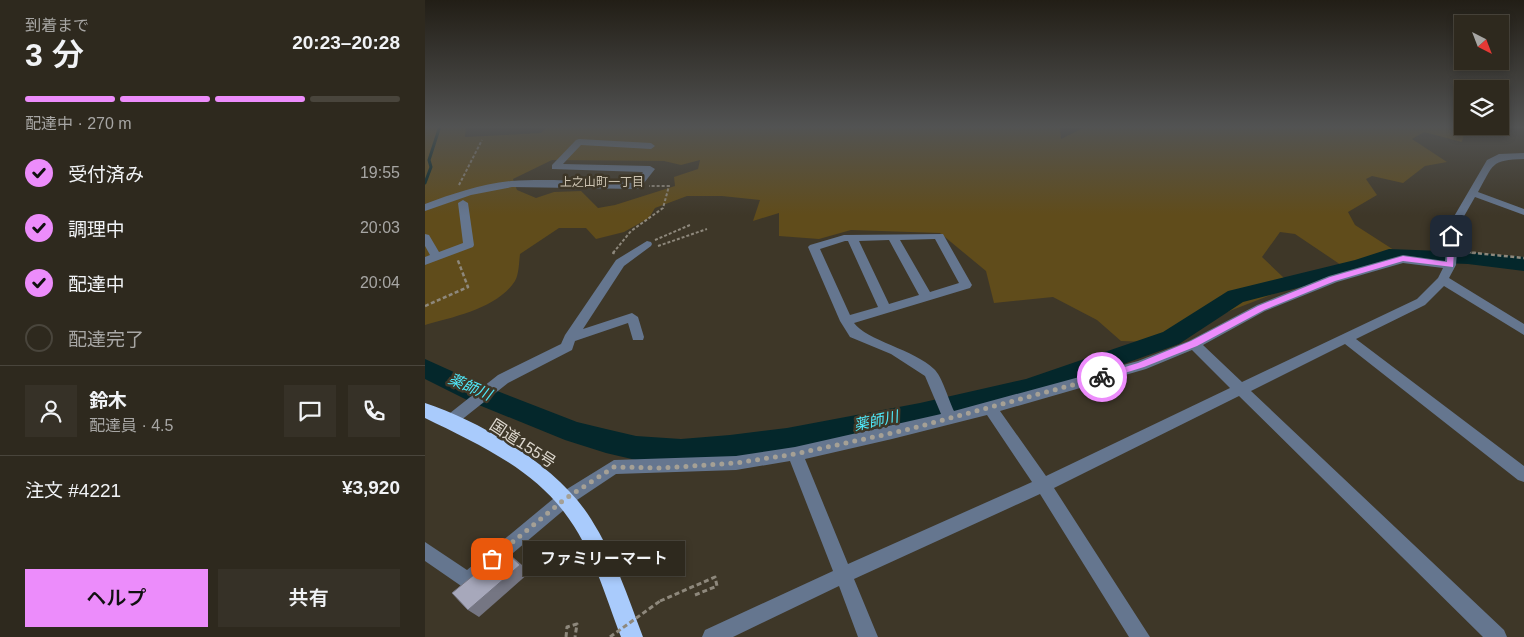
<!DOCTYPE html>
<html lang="ja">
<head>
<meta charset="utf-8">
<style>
	body { margin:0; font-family:Arial,"Noto Sans JP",sans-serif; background:#363127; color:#f1f3f6; height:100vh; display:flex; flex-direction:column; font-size:19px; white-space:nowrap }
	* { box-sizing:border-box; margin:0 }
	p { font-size:16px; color:#a7a6a4 }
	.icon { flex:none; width:28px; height:28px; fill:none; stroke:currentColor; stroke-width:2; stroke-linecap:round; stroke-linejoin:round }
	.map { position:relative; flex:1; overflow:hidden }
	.details { display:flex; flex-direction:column; background:#2e291e; width:425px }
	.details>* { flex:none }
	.needle { width:32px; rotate:138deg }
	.buttons { position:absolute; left:1029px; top:15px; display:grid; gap:10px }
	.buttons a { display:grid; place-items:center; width:55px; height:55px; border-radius:0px; background:#2e291e; box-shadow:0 2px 8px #0003,0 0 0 1px #49453c; font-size:25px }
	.pin { position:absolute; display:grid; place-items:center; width:42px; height:42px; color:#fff; margin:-21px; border-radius:10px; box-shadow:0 2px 8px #0006 }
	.courier { position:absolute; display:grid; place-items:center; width:50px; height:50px; margin:-25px; border:4px solid #ec8cfb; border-radius:50%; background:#fff; color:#222; box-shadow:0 1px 6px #0007 }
	.bubble { position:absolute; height:35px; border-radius:0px; background:#2e291e; box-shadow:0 2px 8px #0003,0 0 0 1px #49453c; font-size:16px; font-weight:600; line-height:35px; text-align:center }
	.summary em { font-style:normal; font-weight:600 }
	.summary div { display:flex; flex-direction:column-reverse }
	.summary { display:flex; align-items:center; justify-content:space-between; height:85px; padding:0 25px }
	h1 { font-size:32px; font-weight:600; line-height:38px }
	.bar { display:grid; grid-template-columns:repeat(4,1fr); gap:8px 5px; align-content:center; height:60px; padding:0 25px }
	.bar i { height:6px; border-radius:4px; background:#49453c }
	.bar .selected { background:#ec8cfb }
	.bar p { grid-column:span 4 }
	.line { display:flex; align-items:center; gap:12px; padding:0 25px; border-top:1px solid #49453c }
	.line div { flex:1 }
	.round { display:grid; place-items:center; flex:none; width:52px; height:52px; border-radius:0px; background:#363127 }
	ol { padding:0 25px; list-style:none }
	li { display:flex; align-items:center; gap:15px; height:55px }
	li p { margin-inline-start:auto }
	li .icon { padding:5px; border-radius:50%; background:#ec8cfb; color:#111; stroke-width:4 }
	li:last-child { color:#a7a6a4 }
	li i { width:28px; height:28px; border:2px solid #49453c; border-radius:50% }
	.cta { display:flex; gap:10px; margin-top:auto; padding:10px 25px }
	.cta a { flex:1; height:58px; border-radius:0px; background:#ec8cfb; color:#111; font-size:20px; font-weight:600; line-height:58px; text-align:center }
	.cta a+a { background:#363127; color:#f1f3f6 }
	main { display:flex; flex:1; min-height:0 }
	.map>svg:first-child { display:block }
	.green { fill:#604c1b; fill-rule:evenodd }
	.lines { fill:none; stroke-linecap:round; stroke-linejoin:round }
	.stream { stroke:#04272b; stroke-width:3 }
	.river { fill:#04272b; fill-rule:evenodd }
	.path-far2 { stroke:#8e887c; stroke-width:2; stroke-dasharray:3 2; stroke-linecap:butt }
	.path-far1 { stroke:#8e887c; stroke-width:2.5; stroke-dasharray:4 2.5; stroke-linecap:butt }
	.path { stroke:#8e887c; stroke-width:3; stroke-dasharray:5 3; stroke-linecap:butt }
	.minor { fill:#65768f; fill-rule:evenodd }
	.highway { fill:#a9cbfc; fill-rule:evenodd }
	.path-bridge { stroke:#8e887c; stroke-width:3; stroke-dasharray:5 3; stroke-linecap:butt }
	.shaded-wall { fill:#757683 }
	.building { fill:#a7a8bb; stroke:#757683 }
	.route { fill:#ec8cfb }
	.done { stroke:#a5a095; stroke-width:5; stroke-dasharray:0 9 }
	.labels { text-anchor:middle; stroke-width:5; stroke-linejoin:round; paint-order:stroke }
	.far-neighbourhood-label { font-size:12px; fill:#ccc3b1; stroke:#3e3728 }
	.water-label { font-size:15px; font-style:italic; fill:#4fe9fa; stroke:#3e3728 }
	.near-street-label { font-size:16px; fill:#ddd8cf; stroke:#3e3728 }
</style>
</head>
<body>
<main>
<section class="details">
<div class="summary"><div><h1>3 分</h1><p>到着まで</p></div><em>20:23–20:28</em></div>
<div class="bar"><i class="selected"></i><i class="selected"></i><i class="selected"></i><i></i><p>配達中 · 270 m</p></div>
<ol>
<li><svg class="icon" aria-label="check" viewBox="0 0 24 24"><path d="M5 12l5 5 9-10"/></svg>受付済み<p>19:55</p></li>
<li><svg class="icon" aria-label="check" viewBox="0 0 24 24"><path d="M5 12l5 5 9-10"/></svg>調理中<p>20:03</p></li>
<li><svg class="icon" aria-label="check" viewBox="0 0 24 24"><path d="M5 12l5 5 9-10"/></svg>配達中<p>20:04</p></li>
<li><i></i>配達完了</li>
</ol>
<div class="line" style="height:90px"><a class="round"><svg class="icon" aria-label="person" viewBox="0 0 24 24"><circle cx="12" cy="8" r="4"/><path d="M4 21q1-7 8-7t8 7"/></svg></a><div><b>鈴木</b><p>配達員 · 4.5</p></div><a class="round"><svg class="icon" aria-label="chat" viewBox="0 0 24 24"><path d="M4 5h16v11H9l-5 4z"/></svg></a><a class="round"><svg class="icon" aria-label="phone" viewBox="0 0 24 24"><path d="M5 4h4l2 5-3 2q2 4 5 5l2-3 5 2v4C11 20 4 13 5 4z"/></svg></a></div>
<div class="line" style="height:65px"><div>注文 #4221</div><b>¥3,920</b></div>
<div class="cta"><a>ヘルプ</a><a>共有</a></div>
</section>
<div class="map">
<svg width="1099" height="637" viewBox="0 0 1099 637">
	<rect width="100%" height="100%" fill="#3e3728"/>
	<path class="green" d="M0,126H41L40,137L116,133L123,126H635L636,139L662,126H1041L1037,142L999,132L987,139L1022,162L1000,166L978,183L947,176L941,179L952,195L923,212L930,225L972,252L925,271L870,234L855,232L837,257L859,278L851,293L725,342L696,341L672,320L628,297L569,303L561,271L515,233L426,230L394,239L354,236V213L328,221L335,200L297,196H262L230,208L224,218L199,232L171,239L161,228H134L95,254C94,262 94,274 90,281C73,308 29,317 0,325ZM127,160L239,161L256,165L275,160L273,169L249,177L250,186L190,205L173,208L156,191L129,192L111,198L92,190L88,179Z"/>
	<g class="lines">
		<path class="stream" d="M0,183L6,167L4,160L15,126"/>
		<path class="river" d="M964,249L1043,252L1099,257V271L1043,264L966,261L943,270L818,302L754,344L602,399L495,425L362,452L305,459L256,463L211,460L181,453L140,440L44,401L0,379V359L62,387L152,422L181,429L211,436L256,439L305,435L362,428L495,403L601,379L738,332L803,291L930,260Z"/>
		<path class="path-far2" d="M34,185L57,140
			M230,240L265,225
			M233,246L282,229
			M1038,252L1053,253
			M188,253L206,231L238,208L244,186H224"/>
		<path class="path-far1" d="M1040,252L1099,258
			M188,254L189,252
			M0,306L43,287L32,258"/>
		<path class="path" d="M235,601L290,577L292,586L270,595
			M141,637L142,627L152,624L150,637"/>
		<path class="minor" d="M154,139L226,143L230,146L226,149L156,145L138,164L225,166L230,169L215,188L212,189L87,187L46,195L0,211V204C27,194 56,184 86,181C124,178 170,182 209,183L218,172L127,169V165L151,140Z
			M1099,153V159C1065,160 1069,164 1053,192L1099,209V215L1050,197L1034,225L1031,265L1024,278L1099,324V335L1019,286L1000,305L931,339L1099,466V482L1093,480L920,344L826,391L1079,630L1082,637H1058L814,396L629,488L725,637H704L615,494L429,579L453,637H433L414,586L308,637H277L280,630L408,571L365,461L311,470L191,474L146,504L48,587L42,590L0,561V542L42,570L134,494L189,460L311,456L370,447L516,414L500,376L466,354L425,337L415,321L383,247L385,245L419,235L518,234L547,285L545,288L429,323C441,340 490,350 509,369C517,376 524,401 529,411L713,361L764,341L832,305L904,276L978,255L1020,261L1024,225L1062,160L1074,154ZM510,239L534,283L505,292L475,240ZM464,240L494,295L464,304L434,241ZM420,241H423L453,307L425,315L395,249ZM978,263L1018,268L1013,278L992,299L817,382L778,345L840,311L912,282ZM767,350L805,388L621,476L575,411L721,369ZM562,415L607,482L423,564L380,459L467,439Z
			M38,200L43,203L49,245L48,247L0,265V257L5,255L0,246V234L4,235L14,252L38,243L33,203Z
			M222,241L226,242L227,244L226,246L199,266L158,329L207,313L213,317L219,337L218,340H208L203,323L150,341L147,350L83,383L30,425L25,427L20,425L18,421L20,417L73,375L136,344L140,335L191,260Z"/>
		<path class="highway" d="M0,403C57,422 134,467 166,519C189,555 203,597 218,637H196C180,595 167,548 139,512C105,467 49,442 0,418Z"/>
		<path class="path-bridge" d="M185,637L235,601"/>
	</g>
	<path class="shaded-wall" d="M79,550L89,558L105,572L54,617L43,610Z"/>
	<path class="building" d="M79,550L95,565L43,610L27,593Z"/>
	<linearGradient id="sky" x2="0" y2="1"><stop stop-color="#221e16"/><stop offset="0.59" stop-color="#525353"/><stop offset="1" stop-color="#525353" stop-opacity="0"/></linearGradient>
	<rect width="1099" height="215" fill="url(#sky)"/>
	<path class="route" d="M1026,234L1030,236L1028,267L978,261L910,281L839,310L772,346L719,367L677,380L672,377L674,375L713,363L766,341L833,306L905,277L978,256L1022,262L1023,236Z"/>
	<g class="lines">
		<path class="done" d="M67,559L140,499L189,467L237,468L311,463L370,454L481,430L677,377"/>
	</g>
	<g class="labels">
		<g class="far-neighbourhood-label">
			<text x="177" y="186">上之山町一丁目</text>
		</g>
		<g class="water-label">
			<text transform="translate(45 387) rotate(23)" y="5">薬師川</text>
			<text transform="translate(451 421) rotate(-12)" y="5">薬師川</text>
		</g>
		<g class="near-street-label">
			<text transform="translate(98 443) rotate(33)" y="6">国道155号</text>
		</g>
	</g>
</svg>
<div class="buttons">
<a><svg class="needle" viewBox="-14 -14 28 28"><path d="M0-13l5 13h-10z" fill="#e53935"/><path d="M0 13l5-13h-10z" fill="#a7a6a4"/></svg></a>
<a><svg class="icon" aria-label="layers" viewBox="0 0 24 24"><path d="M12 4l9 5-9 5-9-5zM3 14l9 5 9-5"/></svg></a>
</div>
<div class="pin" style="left:67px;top:559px;background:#ea580c"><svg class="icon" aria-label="bag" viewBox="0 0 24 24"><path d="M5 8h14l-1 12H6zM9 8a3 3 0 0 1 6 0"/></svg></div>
<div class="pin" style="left:1026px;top:236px;background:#1f2937"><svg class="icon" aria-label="home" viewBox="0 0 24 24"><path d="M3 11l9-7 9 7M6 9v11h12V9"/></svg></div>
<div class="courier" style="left:677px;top:377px"><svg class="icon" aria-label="bike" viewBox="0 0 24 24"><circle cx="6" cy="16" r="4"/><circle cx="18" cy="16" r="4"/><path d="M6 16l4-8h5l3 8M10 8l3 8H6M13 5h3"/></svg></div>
<div class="bubble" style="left:98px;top:541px;width:162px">ファミリーマート</div>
</div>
</main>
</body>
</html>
